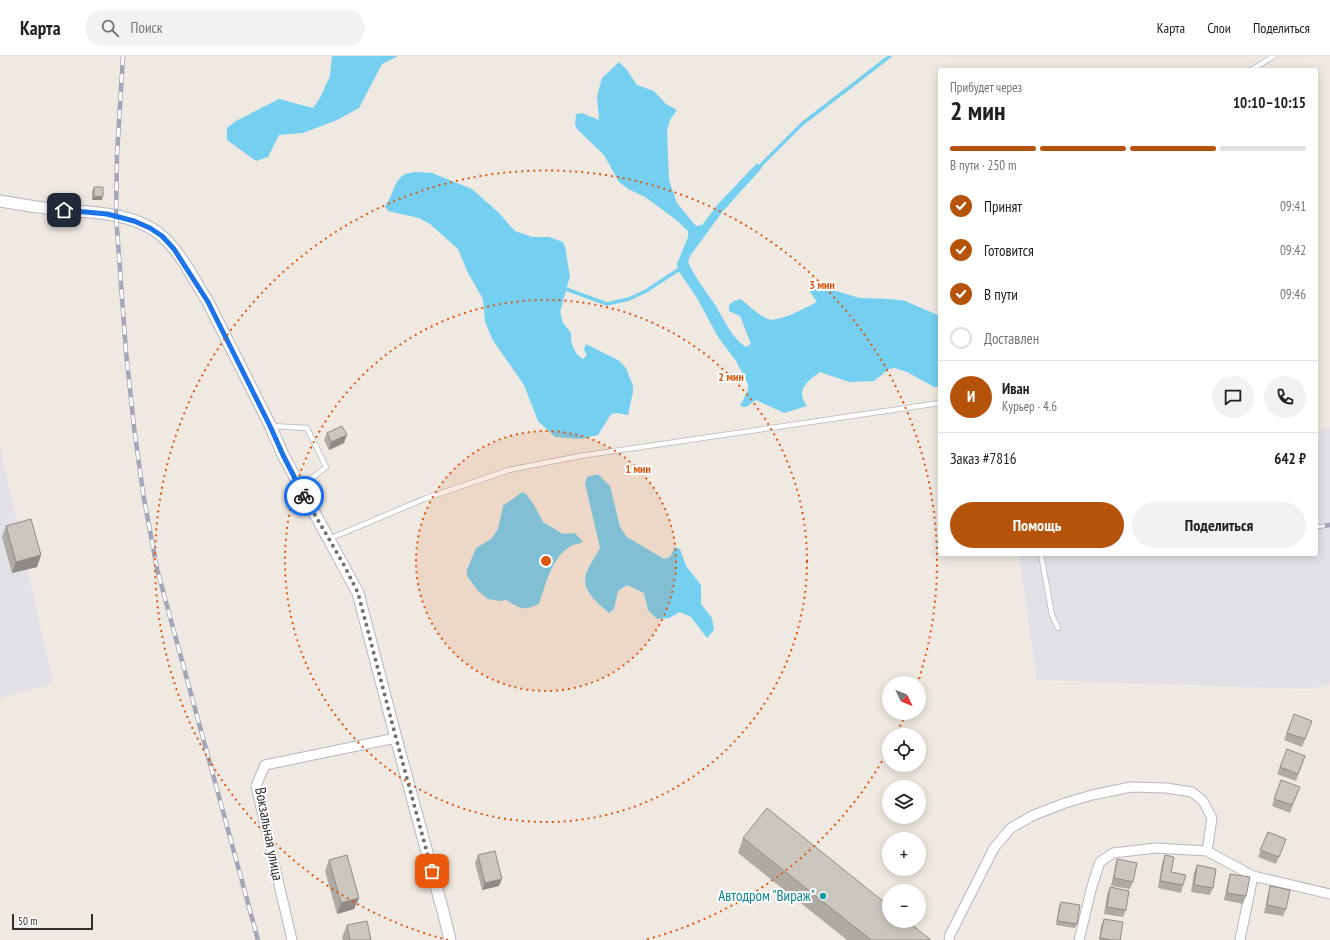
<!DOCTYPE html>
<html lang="ru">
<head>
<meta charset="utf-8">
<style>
	body { margin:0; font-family:"PT Sans Narrow",sans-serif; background:#f2f2f2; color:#202124; height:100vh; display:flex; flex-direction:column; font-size:15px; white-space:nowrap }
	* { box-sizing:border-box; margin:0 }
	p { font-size:13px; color:#757577 }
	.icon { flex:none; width:22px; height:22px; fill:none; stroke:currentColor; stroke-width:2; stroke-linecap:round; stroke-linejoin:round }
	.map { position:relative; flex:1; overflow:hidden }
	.drawer { position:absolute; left:938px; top:12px; width:380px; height:488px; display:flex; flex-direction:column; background:#fff; border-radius:4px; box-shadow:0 2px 10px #0003 }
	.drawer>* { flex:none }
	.needle { width:26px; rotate:133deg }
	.fabs { position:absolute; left:882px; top:620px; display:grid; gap:8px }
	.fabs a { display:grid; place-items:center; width:44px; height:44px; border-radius:50%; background:#fff; box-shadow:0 2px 10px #0003; font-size:20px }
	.scale { position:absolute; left:12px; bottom:10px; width:81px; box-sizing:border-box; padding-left:4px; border:2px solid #2e2e2e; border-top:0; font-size:11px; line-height:14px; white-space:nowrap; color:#2e2e2e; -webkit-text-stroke:3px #fff; paint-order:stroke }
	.pin { position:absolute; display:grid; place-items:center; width:34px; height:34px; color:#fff; margin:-17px; border-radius:8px; box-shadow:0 2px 6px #0006 }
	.courier { position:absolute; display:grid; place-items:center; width:40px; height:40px; margin:-20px; border:3px solid #1a73e8; border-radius:50%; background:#fff; color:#222; box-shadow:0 1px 5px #0007 }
	.head em { font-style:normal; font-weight:700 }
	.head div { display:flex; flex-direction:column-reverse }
	.head { display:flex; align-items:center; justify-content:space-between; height:68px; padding:0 12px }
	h1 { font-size:26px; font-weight:700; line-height:30px }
	.bar { display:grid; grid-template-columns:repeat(4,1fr); gap:6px 4px; align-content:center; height:48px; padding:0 12px }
	.bar i { height:5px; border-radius:3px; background:#e0e0e0 }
	.bar .selected { background:#b45309 }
	.bar p { grid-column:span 4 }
	.line { display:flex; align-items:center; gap:10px; padding:0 12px; border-top:1px solid #e0e0e0 }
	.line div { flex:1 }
	.round { display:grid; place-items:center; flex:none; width:42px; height:42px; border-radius:21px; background:#f2f2f2 }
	ol { padding:0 12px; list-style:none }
	li { display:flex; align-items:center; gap:12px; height:44px }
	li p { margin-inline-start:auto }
	li .icon { padding:4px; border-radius:50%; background:#b45309; color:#fff; stroke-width:4 }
	li:last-child { color:#757577 }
	li i { width:22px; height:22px; border:2px solid #e0e0e0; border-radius:50% }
	.button { display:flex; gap:8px; margin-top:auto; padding:8px 12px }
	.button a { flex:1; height:46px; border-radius:24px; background:#b45309; color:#fff; font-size:16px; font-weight:700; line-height:46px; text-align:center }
	.button a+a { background:#f2f2f2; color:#202124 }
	header { display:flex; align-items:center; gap:24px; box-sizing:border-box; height:56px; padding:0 20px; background:#fff; border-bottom:1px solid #e0e0e0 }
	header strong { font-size:19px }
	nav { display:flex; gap:22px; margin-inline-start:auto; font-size:14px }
	.search { width:280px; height:36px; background:#f2f2f2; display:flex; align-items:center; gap:10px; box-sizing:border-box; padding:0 14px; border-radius:22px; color:#757577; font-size:15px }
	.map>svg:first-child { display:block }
	.industrial { fill:#e3e1e8 }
	.water { fill:#75cff0 }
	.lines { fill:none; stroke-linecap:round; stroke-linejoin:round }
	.stream { stroke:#75cff0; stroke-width:3.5 }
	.service-casing { stroke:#b4b7c1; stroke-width:6 }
	.minor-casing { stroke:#b4b7c1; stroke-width:11 }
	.tertiary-casing { stroke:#b4b7c1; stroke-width:13 }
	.service { stroke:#fff; stroke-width:4.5 }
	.minor { stroke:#fff; stroke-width:9 }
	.tertiary { stroke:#fff; stroke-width:11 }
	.rail-casing { stroke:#a3a6b8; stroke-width:4.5 }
	.rail { stroke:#fff; stroke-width:3; stroke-dasharray:9; stroke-linecap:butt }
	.wall { fill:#afaba4 }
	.shaded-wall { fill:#8e8b86 }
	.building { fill:#cbc7bf; stroke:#8e8b86 }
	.done { stroke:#726f6d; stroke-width:4; stroke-dasharray:0 7.2 }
	.route { stroke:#1a73e8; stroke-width:5 }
	.ring { fill:none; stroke:#df570e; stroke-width:2; stroke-dasharray:2 4 }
	.culture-dot { fill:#0f9aa8; stroke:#fff; stroke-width:1.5 }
	.labels { text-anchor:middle; stroke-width:4; stroke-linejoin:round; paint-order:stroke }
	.street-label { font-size:15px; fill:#2e2e2e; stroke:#fff }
	.culture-label { font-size:15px; fill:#0d838f; stroke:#fff; text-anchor:end }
	.centre { fill:#df570e; stroke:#fff; stroke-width:2 }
	.ring-label { font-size:12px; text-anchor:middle; font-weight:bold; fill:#df570e; stroke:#fff; stroke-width:4; stroke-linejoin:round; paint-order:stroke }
</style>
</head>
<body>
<header>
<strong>Карта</strong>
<div class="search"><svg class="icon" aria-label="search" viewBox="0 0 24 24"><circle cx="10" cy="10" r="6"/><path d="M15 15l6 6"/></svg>Поиск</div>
<nav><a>Карта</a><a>Слои</a><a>Поделиться</a></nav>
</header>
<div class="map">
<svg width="1330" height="884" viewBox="0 0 1330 884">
	<rect width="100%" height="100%" fill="#efe9e1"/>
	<path class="industrial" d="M1330,372V628L1308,633L1037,624L1019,498H1316V376Z
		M0,391L53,628L0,642Z"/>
	<path class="water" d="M332,0H398L382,8L359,52L337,64L303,77L279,79L268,101L256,105L227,84V72L236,65L279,43L313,52L320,42L330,20Z
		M619,6L627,14L637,29L654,35L666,48L677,54L670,64L667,75L669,124L677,147L696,170L702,169L719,147L757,107L762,112L723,155L690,200L688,206C695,221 702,230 711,243C723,259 729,280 746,291L751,288L740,260L729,255V249L734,245L740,243C749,249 758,259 768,263C778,267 807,251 817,246L810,236L813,231L819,230L860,242L890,243L905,245L940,260V331H934L907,316L895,312L889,313L874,325L849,326L820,316C813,321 802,328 802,338C802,342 805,347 807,350L784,357L756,344L746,351L740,350L748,334V328L736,305L718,281L697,242L678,214L677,208L688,181V175L675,163L645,141L628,133L619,126L604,99L578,74L575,69L576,58L582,57L599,64L597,40L602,22Z
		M415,116L432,117L472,133L499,157L515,175L532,181H549L563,186L565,191L570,220L560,256L563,267L571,277C570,286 574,298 583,303L587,299L584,294L586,288L618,304L626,312L633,330V336L628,359L617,357L611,358L598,379L580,383L555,381L538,365L524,329L492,283L485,265L483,243L468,217L458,193L430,168L419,162L388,155L385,150C392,142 394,126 402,120C406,117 411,117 415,116Z
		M598,418L610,430L620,471L627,481L664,503L670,501L675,491L680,493L686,510L701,529V548L712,562L714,574L707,582L691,561L680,556L669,562L657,563L648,554L644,537L627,529L618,535L614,553L609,557C598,547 581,535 586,518C589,509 596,500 600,492L585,427L587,421Z
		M522,436L527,439L534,449L543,466L563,478L575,477L583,486C579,488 574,488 571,490C551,502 546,528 539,548C522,555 522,553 506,544L500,545L488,543L478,535L467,520V514L476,492L491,483L498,473L503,450Z"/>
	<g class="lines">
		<path class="stream" d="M760,110L802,68L890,0
			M566,233L607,248L629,243L646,235L678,214"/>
		<g class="service-casing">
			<path id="service" d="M1251,14L1274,0
				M272,370L307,372L326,411L301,431
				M329,483L424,443L509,414L580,400L940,347
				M1041,498L1052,559L1058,572"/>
		</g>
		<g class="minor-casing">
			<path id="minor" d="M292,884L256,730L265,709L396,682
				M949,884L950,879L994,792L1011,772L1034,759L1065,747L1092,739L1131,731L1166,732L1192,736L1203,745L1212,762L1207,795
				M1079,884L1092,830L1100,806L1113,797L1156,792L1207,795L1253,820
				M1240,884L1253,820L1330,838"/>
		</g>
		<g class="tertiary-casing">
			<path id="tertiary" d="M0,145C17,148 34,151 52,153C86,156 135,155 163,181C182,198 194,224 208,246L270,369L283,399L358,537L396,682L444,859L450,884"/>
		</g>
		<use href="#service" class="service"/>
		<use href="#minor" class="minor"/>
		<use href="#tertiary" class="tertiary"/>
		<g class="rail-casing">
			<path id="rail" d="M123,0L117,99L116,159L126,296L134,371L143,437L157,513L258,884
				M1316,471L1330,469"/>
		</g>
		<use href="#rail" class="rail"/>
	</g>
	<path class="wall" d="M94,131L102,144H92V135Z
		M327,377L344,387L329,394L324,384Z
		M6,470L41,499L37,511L12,517L2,481Z
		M1294,658L1312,665L1302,691L1284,684Z
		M1287,693L1305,700L1296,725L1277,718Z
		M1281,724L1300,731L1290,757L1272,750Z
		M1268,776L1286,783L1276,808L1258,801Z
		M743,782L931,884H847L738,797Z
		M478,799L499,830L482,834L475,807Z
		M1165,799L1171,816L1183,829L1181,837L1158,832L1162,807Z
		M1117,803L1133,826L1130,833L1111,830L1115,811Z
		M329,804L359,842L354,853L337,858L325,815Z
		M1197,809L1213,832L1210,839L1191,836L1194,817Z
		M1230,818L1246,840L1243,848L1224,844L1228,825Z
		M1270,830L1286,853L1283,860L1264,857L1268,838Z
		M1110,831L1126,854L1123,861L1104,858L1107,839Z
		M1061,846L1077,868L1075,872L1056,869L1059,850Z
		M1104,863L1120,884H1099L1101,870Z
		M347,869L371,884H343L342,881Z"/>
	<path class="shaded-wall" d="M103,140L102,144H92L94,141Z
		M347,379L344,387L329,394L331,386Z
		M41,499L37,511L12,517L16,506Z
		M502,823L499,830L482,834L485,827Z
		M359,842L354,853L337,858L341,847Z"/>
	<path class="building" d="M94,131H103V140L94,141Z
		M342,370L347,379L331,386L327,377Z
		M31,463L41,499L16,506L6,470Z
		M1294,658L1312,665L1305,683L1287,677Z
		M1287,693L1305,700L1298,718L1280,711Z
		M1281,724L1300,731L1292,749L1274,743Z
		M767,752L889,850V865H907L931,884H871L743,782Z
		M1268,776L1286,783L1279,801L1260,794Z
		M495,795L502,823L485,827L478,799Z
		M347,799L359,842L341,847L329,804Z
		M1165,799L1174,801L1171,816L1186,819L1183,829L1160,825Z
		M1117,803L1137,807L1133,826L1114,822Z
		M1197,809L1216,813L1213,832L1194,829Z
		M1230,818L1250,821L1246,840L1227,837Z
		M1270,830L1290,834L1286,853L1267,849Z
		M1110,831L1129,835L1126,854L1107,851Z
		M1061,846L1080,849L1077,868L1057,865Z
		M1104,863L1123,866L1120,884H1112L1100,882Z
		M367,865L371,884H350L347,869Z"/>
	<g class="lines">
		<path class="done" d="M304,440L344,509L358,537L396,682L432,815"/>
		<path class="route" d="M64,154L107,158L134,165L150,172L162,180L174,193L208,246L270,370L283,399L304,440"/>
	</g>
	<circle cx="546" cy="505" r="130" fill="#df570e" fill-opacity=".12"/>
	<g class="ring">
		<circle cx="546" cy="505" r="130"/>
		<circle cx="546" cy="505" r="261"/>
		<path d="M906 658A391 391 0 0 1 897 676M888 695A391 391 0 0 1 644 884M448 884A391 391 0 1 1 918 626"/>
	</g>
	<circle class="culture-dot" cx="823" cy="840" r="4"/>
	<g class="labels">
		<g class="street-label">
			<text transform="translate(269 778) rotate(79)" y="5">Вокзальная улица</text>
		</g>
		<g class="culture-label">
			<text x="815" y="845">Автодром "Вираж"</text>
		</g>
	</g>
	<circle cx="546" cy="505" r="6" class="centre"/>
	<g class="ring-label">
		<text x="822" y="233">3 мин</text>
		<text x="731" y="325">2 мин</text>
		<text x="638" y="417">1 мин</text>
	</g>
</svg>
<div class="fabs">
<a><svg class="needle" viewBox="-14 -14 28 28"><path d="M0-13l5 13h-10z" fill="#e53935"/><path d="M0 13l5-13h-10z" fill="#757577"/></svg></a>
<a><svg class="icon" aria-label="locate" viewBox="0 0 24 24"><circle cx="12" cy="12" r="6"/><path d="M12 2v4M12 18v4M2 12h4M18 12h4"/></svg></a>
<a><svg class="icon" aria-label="layers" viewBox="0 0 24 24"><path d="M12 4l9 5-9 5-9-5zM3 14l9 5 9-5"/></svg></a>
<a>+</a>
<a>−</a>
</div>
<div class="scale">50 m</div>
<div class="pin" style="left:432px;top:815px;background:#ea580c"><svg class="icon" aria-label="bag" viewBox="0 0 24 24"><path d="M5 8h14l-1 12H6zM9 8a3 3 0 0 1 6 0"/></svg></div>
<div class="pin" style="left:64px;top:154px;background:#1f2937"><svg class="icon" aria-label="home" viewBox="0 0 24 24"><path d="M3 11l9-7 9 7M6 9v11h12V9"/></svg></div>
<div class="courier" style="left:304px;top:440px"><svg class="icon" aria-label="bike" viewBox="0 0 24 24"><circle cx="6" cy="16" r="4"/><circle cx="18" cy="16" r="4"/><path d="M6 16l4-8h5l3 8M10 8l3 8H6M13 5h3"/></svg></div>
<section class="drawer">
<div class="head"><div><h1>2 мин</h1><p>Прибудет через</p></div><em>10:10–10:15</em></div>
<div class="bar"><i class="selected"></i><i class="selected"></i><i class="selected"></i><i></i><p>В пути · 250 m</p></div>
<ol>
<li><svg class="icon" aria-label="check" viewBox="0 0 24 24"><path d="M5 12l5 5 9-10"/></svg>Принят<p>09:41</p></li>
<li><svg class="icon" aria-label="check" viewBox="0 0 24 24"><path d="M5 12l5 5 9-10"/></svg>Готовится<p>09:42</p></li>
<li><svg class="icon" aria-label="check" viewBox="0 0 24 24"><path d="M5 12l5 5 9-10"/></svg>В пути<p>09:46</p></li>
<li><i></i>Доставлен</li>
</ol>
<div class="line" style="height:72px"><b class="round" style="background:#b45309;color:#fff">И</b><div><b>Иван</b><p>Курьер · 4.6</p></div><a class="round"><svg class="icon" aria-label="chat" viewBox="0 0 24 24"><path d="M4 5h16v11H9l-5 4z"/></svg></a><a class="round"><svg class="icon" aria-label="phone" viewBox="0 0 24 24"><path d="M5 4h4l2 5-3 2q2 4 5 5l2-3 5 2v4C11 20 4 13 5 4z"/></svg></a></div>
<div class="line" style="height:52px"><div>Заказ #7816</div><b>642 ₽</b></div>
<div class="button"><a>Помощь</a><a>Поделиться</a></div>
</section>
</div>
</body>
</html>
